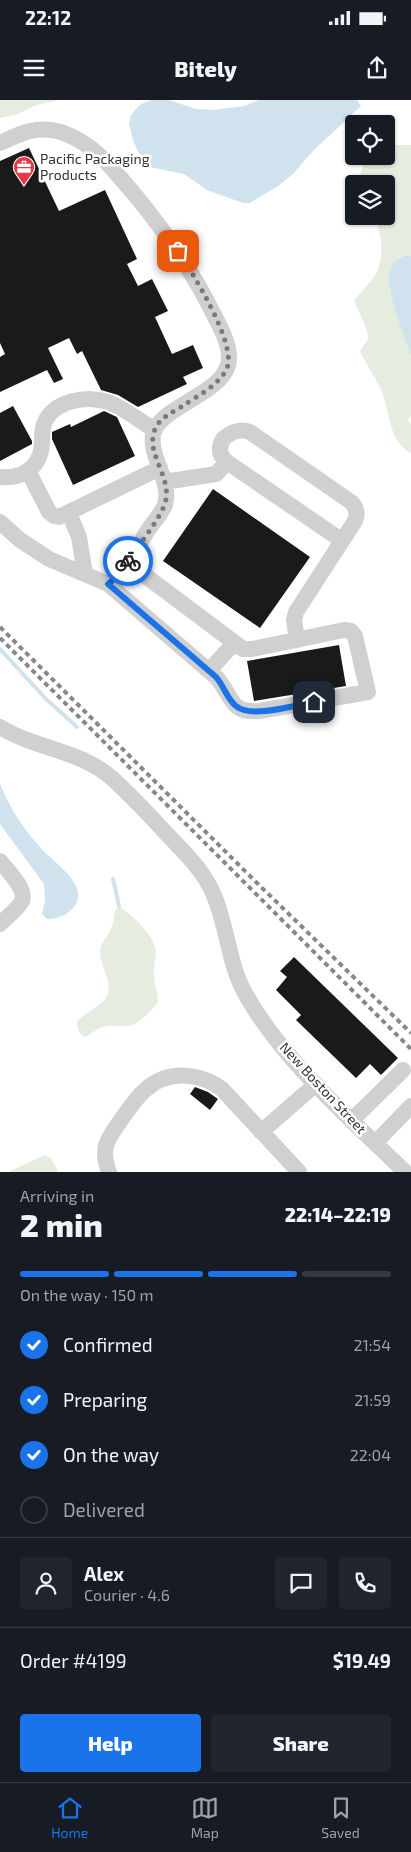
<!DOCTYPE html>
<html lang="en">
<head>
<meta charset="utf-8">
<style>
	body { margin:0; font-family:"Exo 2",sans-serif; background:#20242c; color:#f1f3f6; height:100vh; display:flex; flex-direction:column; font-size:19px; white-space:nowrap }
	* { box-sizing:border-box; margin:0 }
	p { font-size:16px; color:#9ea1a6 }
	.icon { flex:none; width:28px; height:28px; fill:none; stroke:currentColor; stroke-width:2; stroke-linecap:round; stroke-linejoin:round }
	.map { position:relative; height:1072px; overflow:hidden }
	.side { display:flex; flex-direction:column; background:#171b24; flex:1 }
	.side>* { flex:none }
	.tools { position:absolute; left:345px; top:15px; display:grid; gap:10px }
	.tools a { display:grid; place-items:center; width:50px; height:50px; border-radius:5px; background:#171b24; box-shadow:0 1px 4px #0004; font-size:25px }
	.pin { position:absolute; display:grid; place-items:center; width:42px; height:42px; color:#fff; margin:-21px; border-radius:10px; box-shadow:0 2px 8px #0006 }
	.courier { position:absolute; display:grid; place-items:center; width:50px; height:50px; margin:-25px; border:4px solid #1a73e8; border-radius:50%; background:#fff; color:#222; box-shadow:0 1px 6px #0007 }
	.overview em { font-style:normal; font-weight:800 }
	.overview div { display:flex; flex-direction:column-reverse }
	.overview { display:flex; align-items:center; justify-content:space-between; height:85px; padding:0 20px }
	h1 { font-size:32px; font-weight:800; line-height:38px }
	.bar { display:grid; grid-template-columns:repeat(4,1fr); gap:8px 5px; align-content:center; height:60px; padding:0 20px }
	.bar i { height:6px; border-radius:4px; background:#363941 }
	.bar .current { background:#1a73e8 }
	.bar p { grid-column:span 4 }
	.line { display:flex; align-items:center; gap:12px; padding:0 20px; border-top:1px solid #363941 }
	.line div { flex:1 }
	.round { display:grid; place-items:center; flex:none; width:52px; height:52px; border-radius:5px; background:#20242c }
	ol { padding:0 20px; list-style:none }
	li { display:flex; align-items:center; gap:15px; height:55px }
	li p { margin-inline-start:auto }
	li .icon { padding:5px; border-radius:50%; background:#1a73e8; color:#fff; stroke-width:4 }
	li:last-child { color:#9ea1a6 }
	li i { width:28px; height:28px; border:2px solid #363941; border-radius:50% }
	.primary-button { display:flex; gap:10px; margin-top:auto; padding:10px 20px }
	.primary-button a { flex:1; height:58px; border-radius:5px; background:#1a73e8; color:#fff; font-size:20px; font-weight:800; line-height:58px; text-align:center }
	.primary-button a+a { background:#20242c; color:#f1f3f6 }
	.status { display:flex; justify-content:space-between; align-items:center; height:35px; padding:0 25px; background:#171b24; direction:ltr }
	.status svg { height:14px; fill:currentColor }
	header { display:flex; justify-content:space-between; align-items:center; height:65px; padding:0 20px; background:#171b24; font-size:22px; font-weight:800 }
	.menu { display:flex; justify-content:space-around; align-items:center; height:70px; border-top:1px solid #363941; background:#171b24; font-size:14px; color:#9ea1a6 }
	.menu a { display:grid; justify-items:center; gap:2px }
	.menu .current { color:#1a73e8 }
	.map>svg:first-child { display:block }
	.green { fill:#e6ecdf }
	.water { fill:#cfe2ee }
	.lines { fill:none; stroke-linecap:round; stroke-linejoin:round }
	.stream { stroke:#cfe2ee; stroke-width:4 }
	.building { fill:#1a1a1a }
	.minor { stroke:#d0d0d0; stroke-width:16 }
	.rail { stroke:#888; stroke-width:4; stroke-dasharray:5 4; stroke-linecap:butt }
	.done { stroke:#7a7a7a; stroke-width:5; stroke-dasharray:0 9 }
	.route { stroke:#1a73e8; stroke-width:6 }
	.labels { text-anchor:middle; stroke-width:5; stroke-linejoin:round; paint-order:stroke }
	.poi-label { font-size:14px; fill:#333; stroke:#fff; text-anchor:start }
	.street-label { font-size:14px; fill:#333; stroke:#fff }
</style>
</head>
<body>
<div class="status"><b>22:12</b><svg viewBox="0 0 49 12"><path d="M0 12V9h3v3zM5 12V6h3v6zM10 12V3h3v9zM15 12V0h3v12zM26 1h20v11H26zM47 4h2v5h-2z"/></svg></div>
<header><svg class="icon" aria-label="menu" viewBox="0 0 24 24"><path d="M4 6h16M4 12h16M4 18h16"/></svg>Bitely<svg class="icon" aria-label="share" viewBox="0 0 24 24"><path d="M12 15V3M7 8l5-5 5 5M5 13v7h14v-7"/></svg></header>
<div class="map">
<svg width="411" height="1072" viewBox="0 0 411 1072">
	<rect width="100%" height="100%" fill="#fff"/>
	<path class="green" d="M0,0H60L37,5L15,15L0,18Z
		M395,45H411V156L406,155L403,229L411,256V316L408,319L411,325V353C389,342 390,313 382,292C376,278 366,265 360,251L368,239L367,230L354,201C360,193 368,185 374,177C385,160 383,133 373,116H386V84H356L364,64L373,56H386V47Z
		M119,806C132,815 158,838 156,855C155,862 153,867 154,875C154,884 158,892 158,902C151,912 140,924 127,926C120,927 114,925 107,926C98,928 92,933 85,937C78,933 77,928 77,921C83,916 103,903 105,899C117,883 96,864 101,846C102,842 107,837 109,833C113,826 114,819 115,811Z
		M45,1055L52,1059L58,1072H8Z"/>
	<path class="water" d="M152,0H169L196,9L213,10L244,6L259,0H357L361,6L313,51L293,74L278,86L250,103H243L207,90L184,74L150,67L140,55L134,43L129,24L131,15L136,9L141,4Z
		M406,155L411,156V256L395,210L391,192L388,178L393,163Z
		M0,684C10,708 22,727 39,746C49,758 73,774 77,789C83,807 62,820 47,819L42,814L45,801L44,784L0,724Z"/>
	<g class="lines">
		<path class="stream" d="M0,549L46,599L77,627
			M113,779L119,806"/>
	</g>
	<path class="building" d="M29,48L59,111L105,90L137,159L127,164L138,186L152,179L168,211L155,217L172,254L193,245L203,268L183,277L187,284L138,307L118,295L101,290L82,251L77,254L69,238L48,248L63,279L54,283L47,270L0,292V257L5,254L0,243V61Z
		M13,306L32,341V344L0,361V313Z
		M104,311L117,317L135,356L73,385L52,339V332L70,324L71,327Z
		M213,389L310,457L260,528L163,461Z
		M339,545L346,586L254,601L247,561Z
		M294,857L398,958L381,975L370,964L356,978L296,920L301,915L276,890L287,877L280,871Z
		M195,987L208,992L218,999L210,1010L190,994Z"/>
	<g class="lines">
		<path class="minor" d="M0,43C21,33 38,25 61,32C69,35 78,39 85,44C103,56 116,73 130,89C162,127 190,167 212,211C219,225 229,242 229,257C230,294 158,305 153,335C150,353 164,372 166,390C167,394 166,400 165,405C161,414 154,422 148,430C136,449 126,471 108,484
			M28,371L49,412L54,416L59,417L160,368
			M0,377C19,379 37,370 41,351C43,342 41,332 44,324C53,300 87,295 108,302C125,308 139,321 155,330
			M164,382L216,374L227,362
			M69,413L79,437L85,474
			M0,422L20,440L49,459L108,484L216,577C232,594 229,614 259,611L368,592L355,536L351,531L344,530L252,549H243L127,462
			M297,540L294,520L296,512L355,421C358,414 357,408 351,402L250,332C239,328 231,332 223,339C218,348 219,356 227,362L341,440
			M209,571L234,543
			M0,627C35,649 81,650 113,679C130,695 147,712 163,730C183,751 205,771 215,798C228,830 229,866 246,895C284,962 351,1019 405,1072
			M0,761C7,770 27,789 22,801C18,809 7,817 0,824
			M352,1020L403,970
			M261,1032L316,984
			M375,1043L411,1006
			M109,1072C99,1046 109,1038 123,1017C130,1008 136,998 145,990C167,970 199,972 222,989L299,1072"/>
		<path class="rail" d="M0,527L257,783L411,933
			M0,538L411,949"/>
	</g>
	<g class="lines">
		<path class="done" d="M128,461C138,446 164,414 166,399C170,376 147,354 154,332C158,318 172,313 184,305C198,296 220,284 227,268C237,244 192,172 178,151"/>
		<path class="route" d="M128,461L118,476L108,484L216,577C224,586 227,599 236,606C251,619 295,605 314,602"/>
	</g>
	<defs>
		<g id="office-pin" transform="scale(1.125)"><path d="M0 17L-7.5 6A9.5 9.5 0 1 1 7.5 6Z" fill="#e63946" stroke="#fff"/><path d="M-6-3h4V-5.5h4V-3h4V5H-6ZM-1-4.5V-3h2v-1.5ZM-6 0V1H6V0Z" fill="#fff"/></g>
	</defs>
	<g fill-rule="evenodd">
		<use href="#office-pin" x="24" y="67"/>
	</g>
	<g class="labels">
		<g class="poi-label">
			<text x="40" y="64">Pacific Packaging<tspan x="40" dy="16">Products</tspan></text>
		</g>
		<g class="street-label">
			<text transform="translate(323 988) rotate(47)" y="5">New Boston Street</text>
		</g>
	</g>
</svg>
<div class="tools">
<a><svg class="icon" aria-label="locate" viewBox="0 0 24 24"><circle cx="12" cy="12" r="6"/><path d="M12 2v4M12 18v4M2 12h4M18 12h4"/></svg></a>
<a><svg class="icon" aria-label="layers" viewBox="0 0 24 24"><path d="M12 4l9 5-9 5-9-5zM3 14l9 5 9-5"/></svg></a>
</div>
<div class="pin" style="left:178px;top:151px;background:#ea580c"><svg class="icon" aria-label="bag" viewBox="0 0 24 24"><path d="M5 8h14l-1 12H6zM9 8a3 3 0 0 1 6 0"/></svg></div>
<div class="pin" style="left:314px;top:602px;background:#1f2937"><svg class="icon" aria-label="home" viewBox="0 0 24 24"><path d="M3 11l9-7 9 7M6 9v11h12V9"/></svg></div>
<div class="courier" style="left:128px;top:461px"><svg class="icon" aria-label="bike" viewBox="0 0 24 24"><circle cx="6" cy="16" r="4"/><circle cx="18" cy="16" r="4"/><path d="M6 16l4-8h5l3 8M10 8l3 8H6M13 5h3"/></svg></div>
</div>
<section class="side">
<div class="overview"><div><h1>2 min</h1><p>Arriving in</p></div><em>22:14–22:19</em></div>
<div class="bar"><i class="current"></i><i class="current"></i><i class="current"></i><i></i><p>On the way · 150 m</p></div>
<ol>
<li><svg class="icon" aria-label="check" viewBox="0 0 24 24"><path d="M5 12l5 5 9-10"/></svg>Confirmed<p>21:54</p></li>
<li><svg class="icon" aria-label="check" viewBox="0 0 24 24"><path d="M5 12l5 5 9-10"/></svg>Preparing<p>21:59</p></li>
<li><svg class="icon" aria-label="check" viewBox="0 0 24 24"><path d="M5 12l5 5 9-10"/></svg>On the way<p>22:04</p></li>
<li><i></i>Delivered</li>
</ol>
<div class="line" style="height:90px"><a class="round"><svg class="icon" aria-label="person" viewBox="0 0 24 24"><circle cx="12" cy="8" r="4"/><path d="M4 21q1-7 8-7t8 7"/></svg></a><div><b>Alex</b><p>Courier · 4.6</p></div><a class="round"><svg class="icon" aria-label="chat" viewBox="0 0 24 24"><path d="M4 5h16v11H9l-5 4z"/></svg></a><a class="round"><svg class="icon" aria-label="phone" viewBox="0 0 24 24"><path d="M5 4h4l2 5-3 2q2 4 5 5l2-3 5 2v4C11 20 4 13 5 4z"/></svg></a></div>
<div class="line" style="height:65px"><div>Order #4199</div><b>$19.49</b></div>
<div class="primary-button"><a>Help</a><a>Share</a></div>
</section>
<nav class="menu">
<a class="current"><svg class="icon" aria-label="home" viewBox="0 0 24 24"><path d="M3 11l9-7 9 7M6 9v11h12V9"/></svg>Home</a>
<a><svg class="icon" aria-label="map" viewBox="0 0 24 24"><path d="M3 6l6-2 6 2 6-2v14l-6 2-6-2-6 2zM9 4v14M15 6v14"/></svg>Map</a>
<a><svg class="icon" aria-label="saved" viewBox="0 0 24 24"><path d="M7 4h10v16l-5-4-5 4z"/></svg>Saved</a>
</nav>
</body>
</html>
